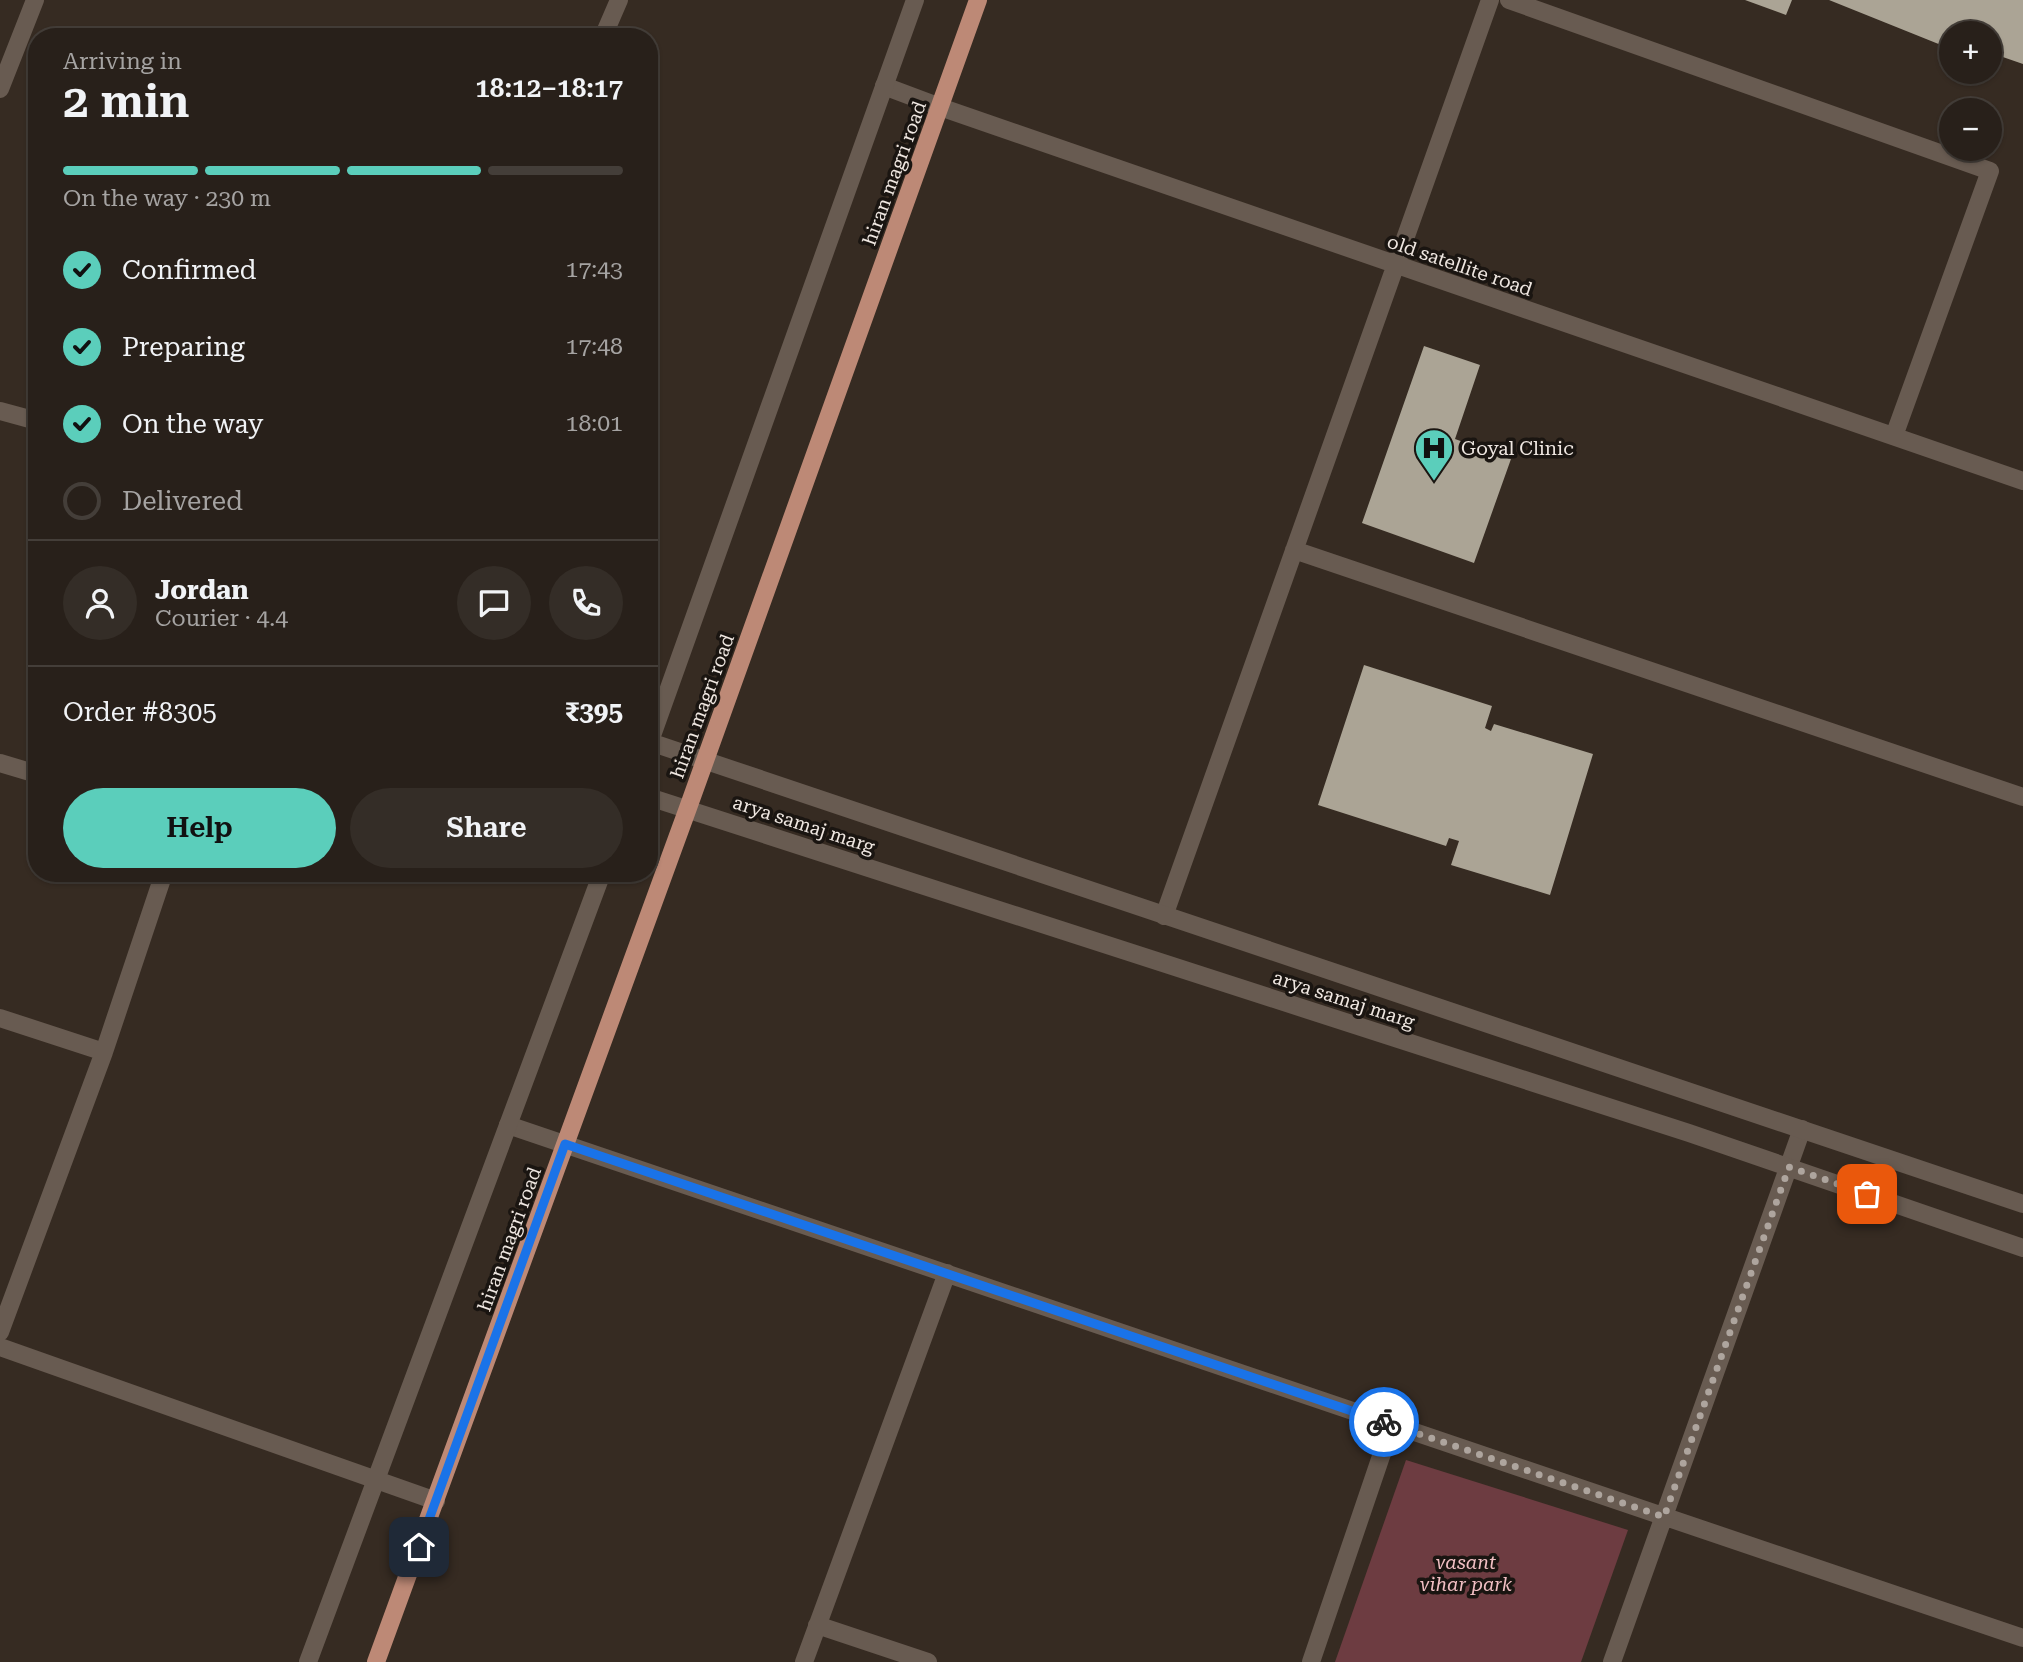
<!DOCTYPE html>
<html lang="en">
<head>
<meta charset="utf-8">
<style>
	body { margin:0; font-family:"Roboto Serif",serif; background:#342d27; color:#f1f3f6; height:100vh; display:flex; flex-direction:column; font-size:26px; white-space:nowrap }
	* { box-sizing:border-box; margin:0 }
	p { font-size:23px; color:#a5a3a2 }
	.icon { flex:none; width:38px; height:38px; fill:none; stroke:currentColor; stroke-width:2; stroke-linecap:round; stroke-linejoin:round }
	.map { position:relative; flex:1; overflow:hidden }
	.drawer { position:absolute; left:28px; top:28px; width:630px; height:854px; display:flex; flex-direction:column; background:#28201a; border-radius:28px; box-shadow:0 2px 5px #0004,0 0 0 2px #443e39 }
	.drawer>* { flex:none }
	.controls { position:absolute; left:1939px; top:21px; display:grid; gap:14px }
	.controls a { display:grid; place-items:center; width:63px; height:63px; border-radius:50%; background:#28201a; box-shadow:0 2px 5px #0004,0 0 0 2px #443e39; font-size:35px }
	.pin { position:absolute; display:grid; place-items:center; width:60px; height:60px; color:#fff; margin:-30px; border-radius:14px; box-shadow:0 4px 10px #0006 }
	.courier { position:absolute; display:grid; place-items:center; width:70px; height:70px; margin:-35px; border:5px solid #1a73e8; border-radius:50%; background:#fff; color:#222; box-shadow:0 2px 9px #0007 }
	.overview em { font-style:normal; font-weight:600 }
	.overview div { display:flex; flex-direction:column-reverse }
	.overview { display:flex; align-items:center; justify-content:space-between; height:119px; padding:0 35px }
	h1 { font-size:46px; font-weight:600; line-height:52px }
	.bar { display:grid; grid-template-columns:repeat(4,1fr); gap:10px 7px; align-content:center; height:84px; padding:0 35px }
	.bar i { height:9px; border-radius:5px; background:#443e39 }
	.bar .selected { background:#5bcebb }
	.bar p { grid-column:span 4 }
	.line { display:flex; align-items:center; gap:18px; padding:0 35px; border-top:2px solid #443e39 }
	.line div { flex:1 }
	.round { display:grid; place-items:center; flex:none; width:74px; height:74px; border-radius:37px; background:#342d27 }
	ol { padding:0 35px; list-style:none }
	li { display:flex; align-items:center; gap:21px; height:77px }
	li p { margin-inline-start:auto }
	li .icon { padding:7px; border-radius:50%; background:#5bcebb; color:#111; stroke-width:4 }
	li:last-child { color:#a5a3a2 }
	li i { width:38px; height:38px; border:4px solid #443e39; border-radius:50% }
	.action { display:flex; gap:14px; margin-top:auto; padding:14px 35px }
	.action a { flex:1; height:80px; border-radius:42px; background:#5bcebb; color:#111; font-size:28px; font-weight:600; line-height:80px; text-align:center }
	.action a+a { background:#342d27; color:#f1f3f6 }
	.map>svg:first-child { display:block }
	.green { fill:#6d3c41 }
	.building { fill:#aba495 }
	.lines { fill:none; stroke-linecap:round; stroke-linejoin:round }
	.minor { stroke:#685b51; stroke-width:18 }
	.tertiary { stroke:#685b51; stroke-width:18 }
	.primary { stroke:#bd8976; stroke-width:18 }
	.done { stroke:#aea59e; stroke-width:7; stroke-dasharray:0 12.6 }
	.route { stroke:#1a73e8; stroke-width:9 }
	.labels { text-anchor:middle; stroke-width:7; stroke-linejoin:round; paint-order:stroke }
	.street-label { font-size:19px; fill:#efe7e1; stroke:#1a1511 }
	.poi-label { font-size:19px; fill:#efe7e1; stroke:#1a1511; text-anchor:start }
	.park-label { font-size:19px; font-style:italic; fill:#f1bfc3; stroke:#1a1511 }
</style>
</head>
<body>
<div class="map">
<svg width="2023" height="1662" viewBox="0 0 2023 1662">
	<rect width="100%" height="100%" fill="#362b22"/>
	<path class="green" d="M1406,1460L1628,1530L1581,1662H1335Z"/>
	<path class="building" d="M1745,0H1792L1786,15Z
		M1829,0H2023V64L1997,55L1992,65L1990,64V33H1951V49Z
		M1424,346L1480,365L1455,439L1511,459L1474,563L1362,523Z
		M1364,665L1492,706L1485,728L1491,731L1494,724L1593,754L1550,895L1451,865L1459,841L1449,838L1446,846L1318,805Z"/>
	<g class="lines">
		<path class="minor" d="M1509,0L1990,171L1894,436
			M603,37L619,0
			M884,86L940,107L2023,481
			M0,89L35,0
			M0,411L37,421
			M1294,550L2023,797
			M0,763L37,774
			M1164,916L1490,0
			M0,1018L104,1052
			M508,1125L2023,1638
			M0,1332L104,1052L164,873
			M817,1625L928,1662
			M804,1662L947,1273
			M1311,1662L1392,1424
			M1612,1662L1802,1129"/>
		<path class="tertiary" d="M650,742L2023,1204
			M649,744L915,0
			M649,797L1689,1133L2023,1248
			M0,1347L436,1501
			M308,1662L602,873"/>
		<path class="primary" d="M376,1662L688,808L978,0"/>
	</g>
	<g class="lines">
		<path class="done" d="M1384,1422L1664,1517L1789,1167L1867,1194"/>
		<path class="route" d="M419,1547L565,1144L1384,1422"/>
	</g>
	<defs>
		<g id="hospital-pin" transform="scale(2.0125)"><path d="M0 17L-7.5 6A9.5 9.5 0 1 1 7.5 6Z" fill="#5bcebb" stroke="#1a1511"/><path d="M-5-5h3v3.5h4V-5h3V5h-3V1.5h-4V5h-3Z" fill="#111"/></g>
	</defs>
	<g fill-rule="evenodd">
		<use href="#hospital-pin" x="1434" y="448"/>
	</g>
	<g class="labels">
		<g class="street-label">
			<text transform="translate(894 173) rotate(-70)" y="7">hiran magri road</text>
			<text transform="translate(1460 265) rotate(19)" y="7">old satellite road</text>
			<text transform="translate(702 706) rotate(-70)" y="7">hiran magri road</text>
			<text transform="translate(804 824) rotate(18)" y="7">arya samaj marg</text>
			<text transform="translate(1344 999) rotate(18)" y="7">arya samaj marg</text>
			<text transform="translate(509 1239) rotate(-70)" y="7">hiran magri road</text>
		</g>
		<g class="poi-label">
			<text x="1461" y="455">Goyal Clinic</text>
		</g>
		<g class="park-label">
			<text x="1466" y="1569">vasant<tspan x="1466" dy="22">vihar park</tspan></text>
		</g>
	</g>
</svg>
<div class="controls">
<a>+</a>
<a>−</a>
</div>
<div class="pin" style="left:1867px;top:1194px;background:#ea580c"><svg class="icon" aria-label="bag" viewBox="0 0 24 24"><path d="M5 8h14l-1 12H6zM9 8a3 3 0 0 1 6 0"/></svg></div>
<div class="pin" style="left:419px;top:1547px;background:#1f2937"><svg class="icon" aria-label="home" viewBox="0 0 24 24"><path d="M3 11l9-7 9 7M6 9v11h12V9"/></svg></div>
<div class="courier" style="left:1384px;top:1422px"><svg class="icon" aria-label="bike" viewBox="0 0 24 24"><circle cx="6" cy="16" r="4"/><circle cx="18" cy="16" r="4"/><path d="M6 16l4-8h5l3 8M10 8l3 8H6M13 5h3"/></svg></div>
<section class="drawer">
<div class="overview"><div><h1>2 min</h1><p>Arriving in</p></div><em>18:12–18:17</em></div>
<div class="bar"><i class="selected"></i><i class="selected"></i><i class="selected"></i><i></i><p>On the way · 230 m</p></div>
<ol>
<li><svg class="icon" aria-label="check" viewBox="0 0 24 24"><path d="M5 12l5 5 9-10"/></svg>Confirmed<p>17:43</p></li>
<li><svg class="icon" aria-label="check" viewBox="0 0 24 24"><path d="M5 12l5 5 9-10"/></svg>Preparing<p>17:48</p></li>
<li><svg class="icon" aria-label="check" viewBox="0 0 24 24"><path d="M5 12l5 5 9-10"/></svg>On the way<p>18:01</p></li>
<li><i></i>Delivered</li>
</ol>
<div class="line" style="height:126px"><a class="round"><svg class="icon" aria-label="person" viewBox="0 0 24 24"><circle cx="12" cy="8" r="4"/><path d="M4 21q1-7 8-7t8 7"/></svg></a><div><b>Jordan</b><p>Courier · 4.4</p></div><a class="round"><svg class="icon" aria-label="chat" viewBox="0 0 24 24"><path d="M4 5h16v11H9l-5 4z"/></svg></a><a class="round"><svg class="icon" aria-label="phone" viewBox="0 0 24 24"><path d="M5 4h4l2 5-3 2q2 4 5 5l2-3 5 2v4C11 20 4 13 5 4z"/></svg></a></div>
<div class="line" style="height:91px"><div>Order #8305</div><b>₹395</b></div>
<div class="action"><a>Help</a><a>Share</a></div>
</section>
</div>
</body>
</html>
